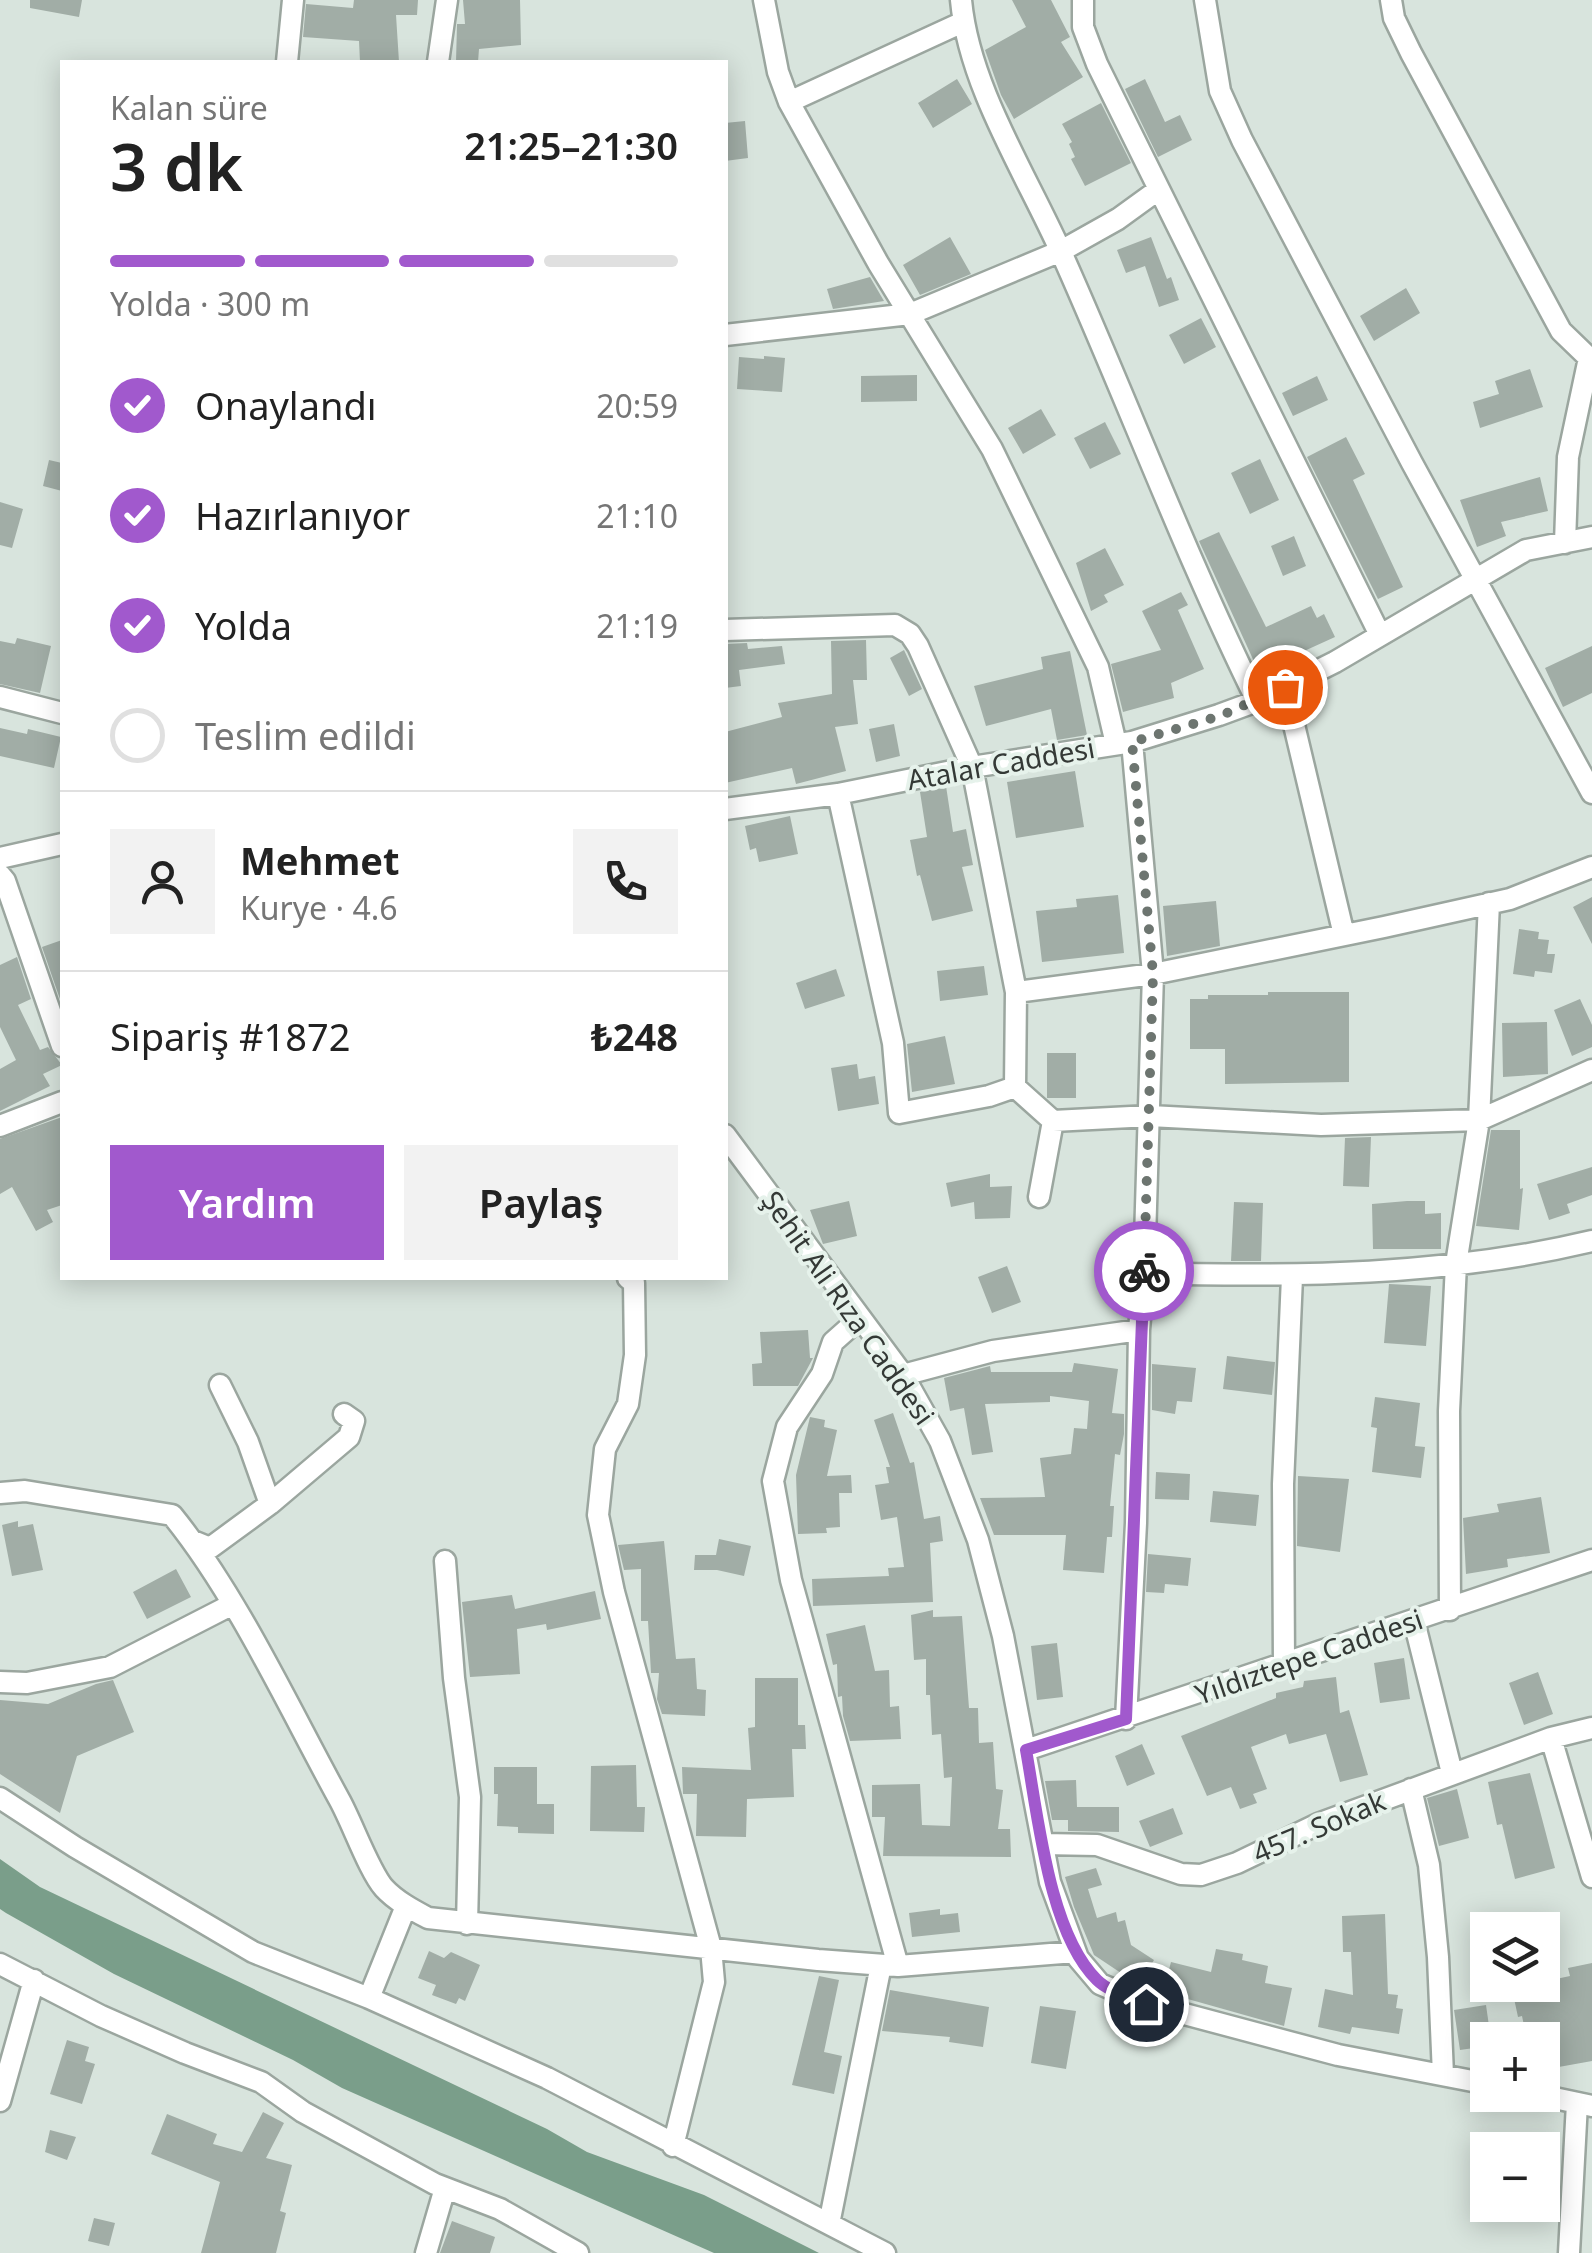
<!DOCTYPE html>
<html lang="tr">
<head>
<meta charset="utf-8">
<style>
	body { margin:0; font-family:"Noto Sans",sans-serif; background:#f2f2f2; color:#222; height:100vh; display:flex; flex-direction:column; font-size:38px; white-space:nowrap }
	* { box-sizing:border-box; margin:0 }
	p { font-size:32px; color:#767676 }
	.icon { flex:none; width:55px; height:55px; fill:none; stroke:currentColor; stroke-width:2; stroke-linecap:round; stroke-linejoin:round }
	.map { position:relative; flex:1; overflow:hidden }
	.details { position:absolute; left:60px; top:60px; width:668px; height:1220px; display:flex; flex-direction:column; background:#fff; border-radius:0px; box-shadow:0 5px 25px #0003 }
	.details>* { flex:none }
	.fabs { position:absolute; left:1470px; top:1912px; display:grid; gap:20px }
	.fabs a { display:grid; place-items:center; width:90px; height:90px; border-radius:0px; background:#fff; box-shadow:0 5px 25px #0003; font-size:50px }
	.pin { position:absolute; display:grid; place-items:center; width:85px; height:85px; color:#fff; margin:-42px; border:5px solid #fff; border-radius:50%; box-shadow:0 2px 10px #0007 }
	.courier { position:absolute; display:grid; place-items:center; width:100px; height:100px; margin:-50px; border:8px solid #a159cd; border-radius:50%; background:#fff; color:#222; box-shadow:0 2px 12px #0007 }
	.headline em { font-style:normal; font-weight:600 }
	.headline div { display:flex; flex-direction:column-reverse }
	.headline { display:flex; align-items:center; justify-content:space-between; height:170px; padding:0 50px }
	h1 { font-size:65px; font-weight:600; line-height:75px }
	.bar { display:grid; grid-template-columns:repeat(4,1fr); gap:15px 10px; align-content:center; height:120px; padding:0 50px }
	.bar i { height:12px; border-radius:8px; background:#e0e0e0 }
	.bar .current { background:#a159cd }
	.bar p { grid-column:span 4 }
	.line { display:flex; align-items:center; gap:25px; padding:0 50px; border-top:2px solid #e0e0e0 }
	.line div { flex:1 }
	.round { display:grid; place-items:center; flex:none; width:105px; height:105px; border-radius:0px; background:#f2f2f2 }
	ol { padding:0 50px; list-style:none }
	li { display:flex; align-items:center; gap:30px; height:110px }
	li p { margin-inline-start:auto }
	li .icon { padding:10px; border-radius:50%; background:#a159cd; color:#fff; stroke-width:4 }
	li:last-child { color:#767676 }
	li i { width:55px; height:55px; border:5px solid #e0e0e0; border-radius:50% }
	.button { display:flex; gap:20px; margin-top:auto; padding:20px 50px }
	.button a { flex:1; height:115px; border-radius:0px; background:#a159cd; color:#fff; font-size:40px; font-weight:600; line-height:115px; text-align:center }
	.button a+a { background:#f2f2f2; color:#222 }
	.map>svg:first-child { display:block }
	.water { fill:#7a9e8a }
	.building { fill:#a1ada6 }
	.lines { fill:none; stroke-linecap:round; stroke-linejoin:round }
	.minor-casing { stroke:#9ba69f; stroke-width:25 }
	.minor { stroke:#fff; stroke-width:20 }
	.done { stroke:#6d7570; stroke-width:10; stroke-dasharray:0 18 }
	.route { stroke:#a159cd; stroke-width:12 }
	.labels { text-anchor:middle; stroke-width:8; stroke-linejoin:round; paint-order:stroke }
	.street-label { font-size:28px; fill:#343936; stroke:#e6f2eb }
</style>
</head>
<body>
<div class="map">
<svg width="1592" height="2253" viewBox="0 0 1592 2253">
	<rect width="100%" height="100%" fill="#d8e4dd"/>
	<path class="water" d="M0,1859L40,1887L547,2129L587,2152L704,2195L819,2253H714L342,2088L293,2060L114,1974L6,1913L0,1909Z"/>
	<path class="building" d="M30,0H82L79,17L30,8Z
		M354,0H418L417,15H396L399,62H360L359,41L303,37L306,4L353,8Z
		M463,0H520L521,45L479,49L478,62H456L457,24H465Z
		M1012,0H1051L1070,37L1061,42L1083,77L1014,119L1001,95L985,50L1026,27Z
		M957,79L972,104L933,128L918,103Z
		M1145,79L1165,122L1180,115L1192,140L1158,157L1125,89Z
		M1101,103L1131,163L1085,186L1071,159L1075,157L1069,144L1072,142L1062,124Z
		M745,121L748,158L725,161V123Z
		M950,237L971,274L920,295L903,265Z
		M1151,237L1167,279L1171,277L1179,300L1159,307L1145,266L1126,273L1117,250Z
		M870,277L884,301L833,309L827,289Z
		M1406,288L1420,313L1374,341L1360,316Z
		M1201,318L1216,347L1184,364L1169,335Z
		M764,356L785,358L782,392L737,389L739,357L764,359Z
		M1530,369L1543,407L1480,428L1473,402L1499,394L1495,381Z
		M917,375V401L861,402V376Z
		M1317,376L1328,400L1293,416L1282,393Z
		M1041,409L1056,435L1023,454L1008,428Z
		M1105,422L1121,454L1090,469L1074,438Z
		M1346,437L1365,474L1353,480L1403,587L1378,599L1307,457Z
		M1260,459L1279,500L1250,514L1231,473Z
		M49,460L62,463V491L43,486Z
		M1540,477L1548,511L1501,522L1506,536L1477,547L1460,500Z
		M0,502L23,509L12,548L0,545Z
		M1219,532L1266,627L1311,606L1317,618L1324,614L1335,637L1280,662L1283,669L1262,679L1199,541Z
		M1294,536L1306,566L1283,576L1271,546Z
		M1105,548L1124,585L1104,595L1108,602L1091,611L1076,563Z
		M1181,592L1188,605L1178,610L1204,669L1171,683L1174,698L1123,712L1111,664L1161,650L1142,611Z
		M17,638L51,646L40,693L0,684V641L15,644Z
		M866,640L867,680H853L858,724L835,727L846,771L796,784L792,768L725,783V732L782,717L778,703L832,694L831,641Z
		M747,643L748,649L782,646L785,664L739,670L741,686L725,688V644Z
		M1592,646V693L1563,707L1545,668Z
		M904,650L922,689L909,696L890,658Z
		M1070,651L1087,735L1057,740L1051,709L986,726L974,686L1043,669L1041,657Z
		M894,724L900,756L876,762L869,729Z
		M0,728L27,734L28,729L61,737L54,768L0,756Z
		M1075,771L1084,827L1016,838L1007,782Z
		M946,786L953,832L966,829L973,865L962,867L973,911L932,921L920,875L917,876L910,840L927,837L920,792Z
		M790,816L798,854L759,862L756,848L750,850L745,826Z
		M1118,895L1124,953L1042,962L1036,911L1077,907L1076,899Z
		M1592,897V944L1573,907Z
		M1216,901L1220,946L1167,956L1163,906Z
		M1519,929L1539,932L1538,939L1549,940L1547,954H1555L1552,973L1535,971L1534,977L1513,974Z
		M62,940V1005L42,947Z
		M17,957L31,999L18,1005L40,1050L48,1047L62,1065L43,1074L50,1086L0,1111V1069L16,1060L0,1027V965Z
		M984,966L988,995L940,1001L937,971Z
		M836,969L845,996L805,1009L796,983Z
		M1268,992H1349V1082L1225,1084V1049H1190V999H1208V995H1268Z
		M1580,999L1592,1025V1047L1572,1056L1554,1010Z
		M1547,1022L1548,1074L1503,1077L1502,1023Z
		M945,1036L955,1084L912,1092L907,1044Z
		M1047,1053H1076V1098H1047Z
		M857,1064L859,1079L875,1076L879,1104L838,1111L831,1068Z
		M62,1117V1205L47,1210L53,1222L36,1231L12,1187L0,1194V1139Z
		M1491,1130H1520V1189L1523,1188L1519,1230L1476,1226Z
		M1371,1137L1369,1187L1343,1186L1345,1138Z
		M1592,1167V1195L1567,1204L1570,1213L1549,1220L1537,1184Z
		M990,1174V1187L1012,1186L1010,1218L975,1219L974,1202L951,1207L946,1183Z
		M849,1201L857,1236L823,1244L810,1210Z
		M1407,1201H1425V1214L1441,1213V1249H1373L1372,1204Z
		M1234,1202L1263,1203L1261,1261H1231Z
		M1007,1266L1021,1302L992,1313L978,1277Z
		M1389,1284L1431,1286L1426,1346L1384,1343Z
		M808,1330L810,1358H813L798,1386H753L752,1364L762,1363L760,1332Z
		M1227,1356L1275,1362L1272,1395L1223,1389Z
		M1074,1363L1118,1369L1112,1413L1124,1414V1434L1120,1455L1115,1454L1110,1506H1114L1112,1537H1107L1104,1573L1063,1570L1066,1535H994L980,1498L1045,1497L1040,1458L1071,1454L1074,1428L1087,1429L1089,1401L1050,1396V1402L985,1404L993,1452L972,1455L964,1408L950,1411L944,1378L990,1366L991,1372H1072Z
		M1152,1364L1196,1368L1192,1402L1177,1401L1175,1414L1152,1410Z
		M1375,1397L1420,1403L1415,1446L1425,1447L1421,1478L1372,1472L1377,1428L1371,1427Z
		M893,1413L910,1463L914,1462L924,1519L940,1516L943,1541L930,1543L933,1602L813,1606L812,1579L889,1576L888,1568L904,1567L897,1517L881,1520L875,1485L889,1483L886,1467H890L874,1420Z
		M810,1417L825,1420L824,1427L837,1430L827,1476L851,1475L852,1493H839L840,1527L826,1528L827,1533L798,1534L796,1475Z
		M1156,1472L1190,1474L1189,1500L1155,1499Z
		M1298,1476L1349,1479L1340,1552L1297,1546Z
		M1213,1491L1259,1495L1256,1526L1210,1522Z
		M1541,1497L1550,1553L1507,1559L1508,1567L1466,1574L1463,1518L1499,1512L1497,1504Z
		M18,1521V1527L33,1524L43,1570L12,1576L2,1525Z
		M719,1539L751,1546L744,1576L717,1570H694L695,1555H716Z
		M664,1541L676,1659L695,1658L697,1689L706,1690L705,1716L662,1714L657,1699L659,1673H651L648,1621H641V1569L624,1570L618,1545Z
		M1148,1554L1191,1558L1188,1586L1165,1584L1164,1593L1146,1592Z
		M176,1569L191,1597L147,1619L133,1592Z
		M595,1591L601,1619L547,1630L546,1624L517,1629L520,1674L470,1677L462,1602L512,1595L515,1609Z
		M933,1610V1617L962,1616L969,1708H978L979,1743L993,1742L996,1789L1003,1790L998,1829H1010L1011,1857L883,1856L885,1817H872V1785L920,1784L922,1825L950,1826L952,1777L944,1778L941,1734L932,1735L930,1695H926V1659L914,1660L911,1615Z
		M865,1625L875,1671L889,1670L890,1707L899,1706L901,1739L850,1741L843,1716L842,1696L838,1697L837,1664L833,1665L826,1634Z
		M1057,1643L1063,1697L1037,1700L1031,1646Z
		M1404,1658L1410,1699L1380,1703L1374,1663Z
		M1538,1672L1553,1714L1524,1725L1509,1683Z
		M1336,1677L1340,1713L1349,1710L1368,1775L1340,1782L1326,1734L1289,1744L1286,1734L1251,1747L1267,1789L1253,1794L1257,1803L1240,1809L1231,1787L1207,1796L1181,1736L1276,1698V1693L1303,1687L1304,1681Z
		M755,1678H798V1725H805L806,1749H792L794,1797L747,1799L746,1837L696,1836L697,1794H683L682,1767L751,1770L748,1728L755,1727Z
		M113,1680L134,1732L77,1756L60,1813L0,1774V1700L48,1704L96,1684Z
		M1142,1744L1155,1774L1127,1786L1115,1756Z
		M636,1765L637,1807H645L644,1832L590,1831L591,1766Z
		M494,1767H537V1804H554V1834L518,1833V1827L497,1826L498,1794H494Z
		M1530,1773L1555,1868L1515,1879L1502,1824L1497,1825L1488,1782Z
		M1076,1780L1077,1807H1119V1832L1068,1831V1820H1052L1045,1781Z
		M1457,1789L1469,1838L1439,1846L1427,1798Z
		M1173,1808L1183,1834L1150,1847L1139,1821Z
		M1096,1868L1102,1885L1088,1889L1097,1918L1116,1912L1118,1922L1125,1920L1131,1945L1154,1960L1139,1985L1094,1955L1074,1907L1065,1877Z
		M940,1909V1915L958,1913L960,1932L912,1937L909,1913Z
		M1385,1914L1388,1994L1398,1995L1396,2008L1403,2009L1399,2034L1352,2027L1350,2034L1318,2027L1325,1989L1353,1995L1351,1952H1343L1342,1916Z
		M1216,1949L1243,1954L1242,1960L1268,1966L1265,1983L1292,1988L1284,2026L1163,1992L1171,1962L1211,1972Z
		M429,1951L444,1958L451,1952L480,1965L465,2001L459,1998L456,2004L432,1995L436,1985L418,1978Z
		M1592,1963V2061L1542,2070V2040H1527L1522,2016L1518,2017L1512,1989L1542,1985V1982L1570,1976L1568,1968Z
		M819,1976L839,1980L824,2052L842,2056L834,2094L792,2085Z
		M890,1990L989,2007L983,2047L949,2042L950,2037L882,2031Z
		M1486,2005L1491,2040H1488V2046L1460,2050L1454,2010Z
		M1040,2006L1076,2011L1066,2069L1031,2063Z
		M67,2040L89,2047L85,2061L95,2064L82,2104L50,2094Z
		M263,2112L284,2123L266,2158L292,2165L280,2211L286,2213L276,2253H201L220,2182L151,2154L167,2114L217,2134L213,2144L242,2152Z
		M50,2130L76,2137L67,2160L45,2152Z
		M94,2218L115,2223L109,2246L88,2241Z
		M452,2221L495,2237L490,2253H440Z"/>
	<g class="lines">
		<g class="minor-casing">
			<path id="minor" d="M764,0L778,72L789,102L878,263L992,449L1098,667L1116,744
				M961,0C969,89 1030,180 1065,261C1130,407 1186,557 1257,701
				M1083,0V27L1097,64L1380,635
				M1205,0L1220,91L1242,140L1412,463L1592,793
				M1391,0L1394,18L1411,53L1561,331L1589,358L1568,457L1565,543
				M287,62L293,0
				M438,62L447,0
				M789,102L963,22
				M725,335L910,314L1061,251L1118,219L1158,190
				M725,630L895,625L910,634L918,646L972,767L1016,992L1015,1087L989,1096L899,1113L893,1043L838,794
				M1285,687L1344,935
				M0,697L62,713
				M725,809L838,794L972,767L1132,742L1219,715L1257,701L1335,662L1526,550L1592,537
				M0,858L62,844
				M0,875L5,881L62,1046
				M1016,992L1153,974L1384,927L1510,899L1592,867
				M1015,1087L1053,1121L1150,1116L1321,1125L1479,1120L1592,1070
				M0,1126L62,1102
				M725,1135L903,1375L940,1441L978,1540L1003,1636L1050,1882L1078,1958L1100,1984L1147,2004L1338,2055L1488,2084
				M1039,1197L1053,1121
				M1144,1273C1294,1277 1446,1276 1592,1241
				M628,1278L634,1283L635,1355L628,1404L605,1449L598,1515L614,1592L711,1948L714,1982L673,2146
				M860,1318L833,1342L822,1374L787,1427L773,1481L791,1580L898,1966
				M903,1375L993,1351L1139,1330
				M220,1385L248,1442L270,1504
				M0,1493L25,1491L172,1515C237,1595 289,1708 339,1799C352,1822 369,1871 384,1888C396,1901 413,1910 428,1918L818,1960L898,1966L1075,1952
				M193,1541L210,1548L270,1504L349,1437L354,1421L344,1414
				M445,1561L454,1678L470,1797L467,1924
				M1450,1610L1449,1411L1456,1264L1479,1120L1489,903
				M1414,1621L1452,1773
				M1284,1663L1283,1484L1292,1277
				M0,1682L27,1683L110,1667L231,1605
				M1126,1719L1136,1523L1139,1330L1144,1273L1153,974L1132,742
				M1551,1738L1592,1877
				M1026,1750L1592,1560
				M1411,1789L1429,1865L1438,1957L1443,2075
				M0,1798L75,1847L253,1952L369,1998L406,1906
				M1043,1844L1097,1845L1181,1874L1201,1875L1237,1863L1318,1824L1551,1738L1592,1728
				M0,1964L101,2016L185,2053L261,2082L303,2112L435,2184L500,2209L578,2253
				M369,1998L547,2078L885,2253
				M1540,2095L1592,2106
				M0,2101L34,1980
				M829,2224L881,1965
				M426,2253L445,2188
				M1569,2253L1577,2103"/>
		</g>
		<use href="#minor" class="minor"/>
	</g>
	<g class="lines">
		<path class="done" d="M1144,1271L1153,974L1132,742L1220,716L1285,687"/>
		<path class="route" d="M1144,1271L1126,1719L1026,1750C1038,1816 1049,1933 1097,1980C1109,1992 1131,1997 1146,2004"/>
	</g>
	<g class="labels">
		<g class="street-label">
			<text transform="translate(1001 764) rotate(-10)" y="10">Atalar Caddesi</text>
			<text transform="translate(848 1308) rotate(55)" y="10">Şehit Ali Rıza Caddesi</text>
			<text transform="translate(1309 1657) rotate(-19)" y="10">Yıldıztepe Caddesi</text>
			<text transform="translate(1319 1827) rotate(-23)" y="10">457. Sokak</text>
		</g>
	</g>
</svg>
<div class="fabs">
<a><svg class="icon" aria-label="layers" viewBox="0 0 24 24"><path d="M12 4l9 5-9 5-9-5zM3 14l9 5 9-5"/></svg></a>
<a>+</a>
<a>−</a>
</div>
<div class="pin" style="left:1285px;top:687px;background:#ea580c"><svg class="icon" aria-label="bag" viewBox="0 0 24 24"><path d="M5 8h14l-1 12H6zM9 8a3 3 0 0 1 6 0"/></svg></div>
<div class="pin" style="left:1146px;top:2004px;background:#1f2937"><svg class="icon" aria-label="home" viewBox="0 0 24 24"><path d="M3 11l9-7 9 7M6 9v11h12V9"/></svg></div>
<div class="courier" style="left:1144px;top:1271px"><svg class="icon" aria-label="bike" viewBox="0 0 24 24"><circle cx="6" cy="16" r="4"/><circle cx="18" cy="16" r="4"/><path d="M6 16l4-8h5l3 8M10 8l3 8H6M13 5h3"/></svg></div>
<section class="details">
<div class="headline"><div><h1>3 dk</h1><p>Kalan süre</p></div><em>21:25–21:30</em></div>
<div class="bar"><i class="current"></i><i class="current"></i><i class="current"></i><i></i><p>Yolda · 300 m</p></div>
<ol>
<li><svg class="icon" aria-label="check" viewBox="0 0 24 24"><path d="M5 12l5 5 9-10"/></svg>Onaylandı<p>20:59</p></li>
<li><svg class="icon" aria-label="check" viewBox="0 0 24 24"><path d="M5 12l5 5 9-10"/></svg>Hazırlanıyor<p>21:10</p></li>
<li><svg class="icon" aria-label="check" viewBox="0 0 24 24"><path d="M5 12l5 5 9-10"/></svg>Yolda<p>21:19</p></li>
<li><i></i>Teslim edildi</li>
</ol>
<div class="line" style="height:180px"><a class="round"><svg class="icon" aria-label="person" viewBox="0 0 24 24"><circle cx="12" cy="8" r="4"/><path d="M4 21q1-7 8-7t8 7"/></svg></a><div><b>Mehmet</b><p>Kurye · 4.6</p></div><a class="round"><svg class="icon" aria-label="phone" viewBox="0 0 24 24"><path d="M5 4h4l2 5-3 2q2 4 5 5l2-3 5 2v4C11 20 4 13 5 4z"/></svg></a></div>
<div class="line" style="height:130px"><div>Sipariş #1872</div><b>₺248</b></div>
<div class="button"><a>Yardım</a><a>Paylaş</a></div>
</section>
</div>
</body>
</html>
